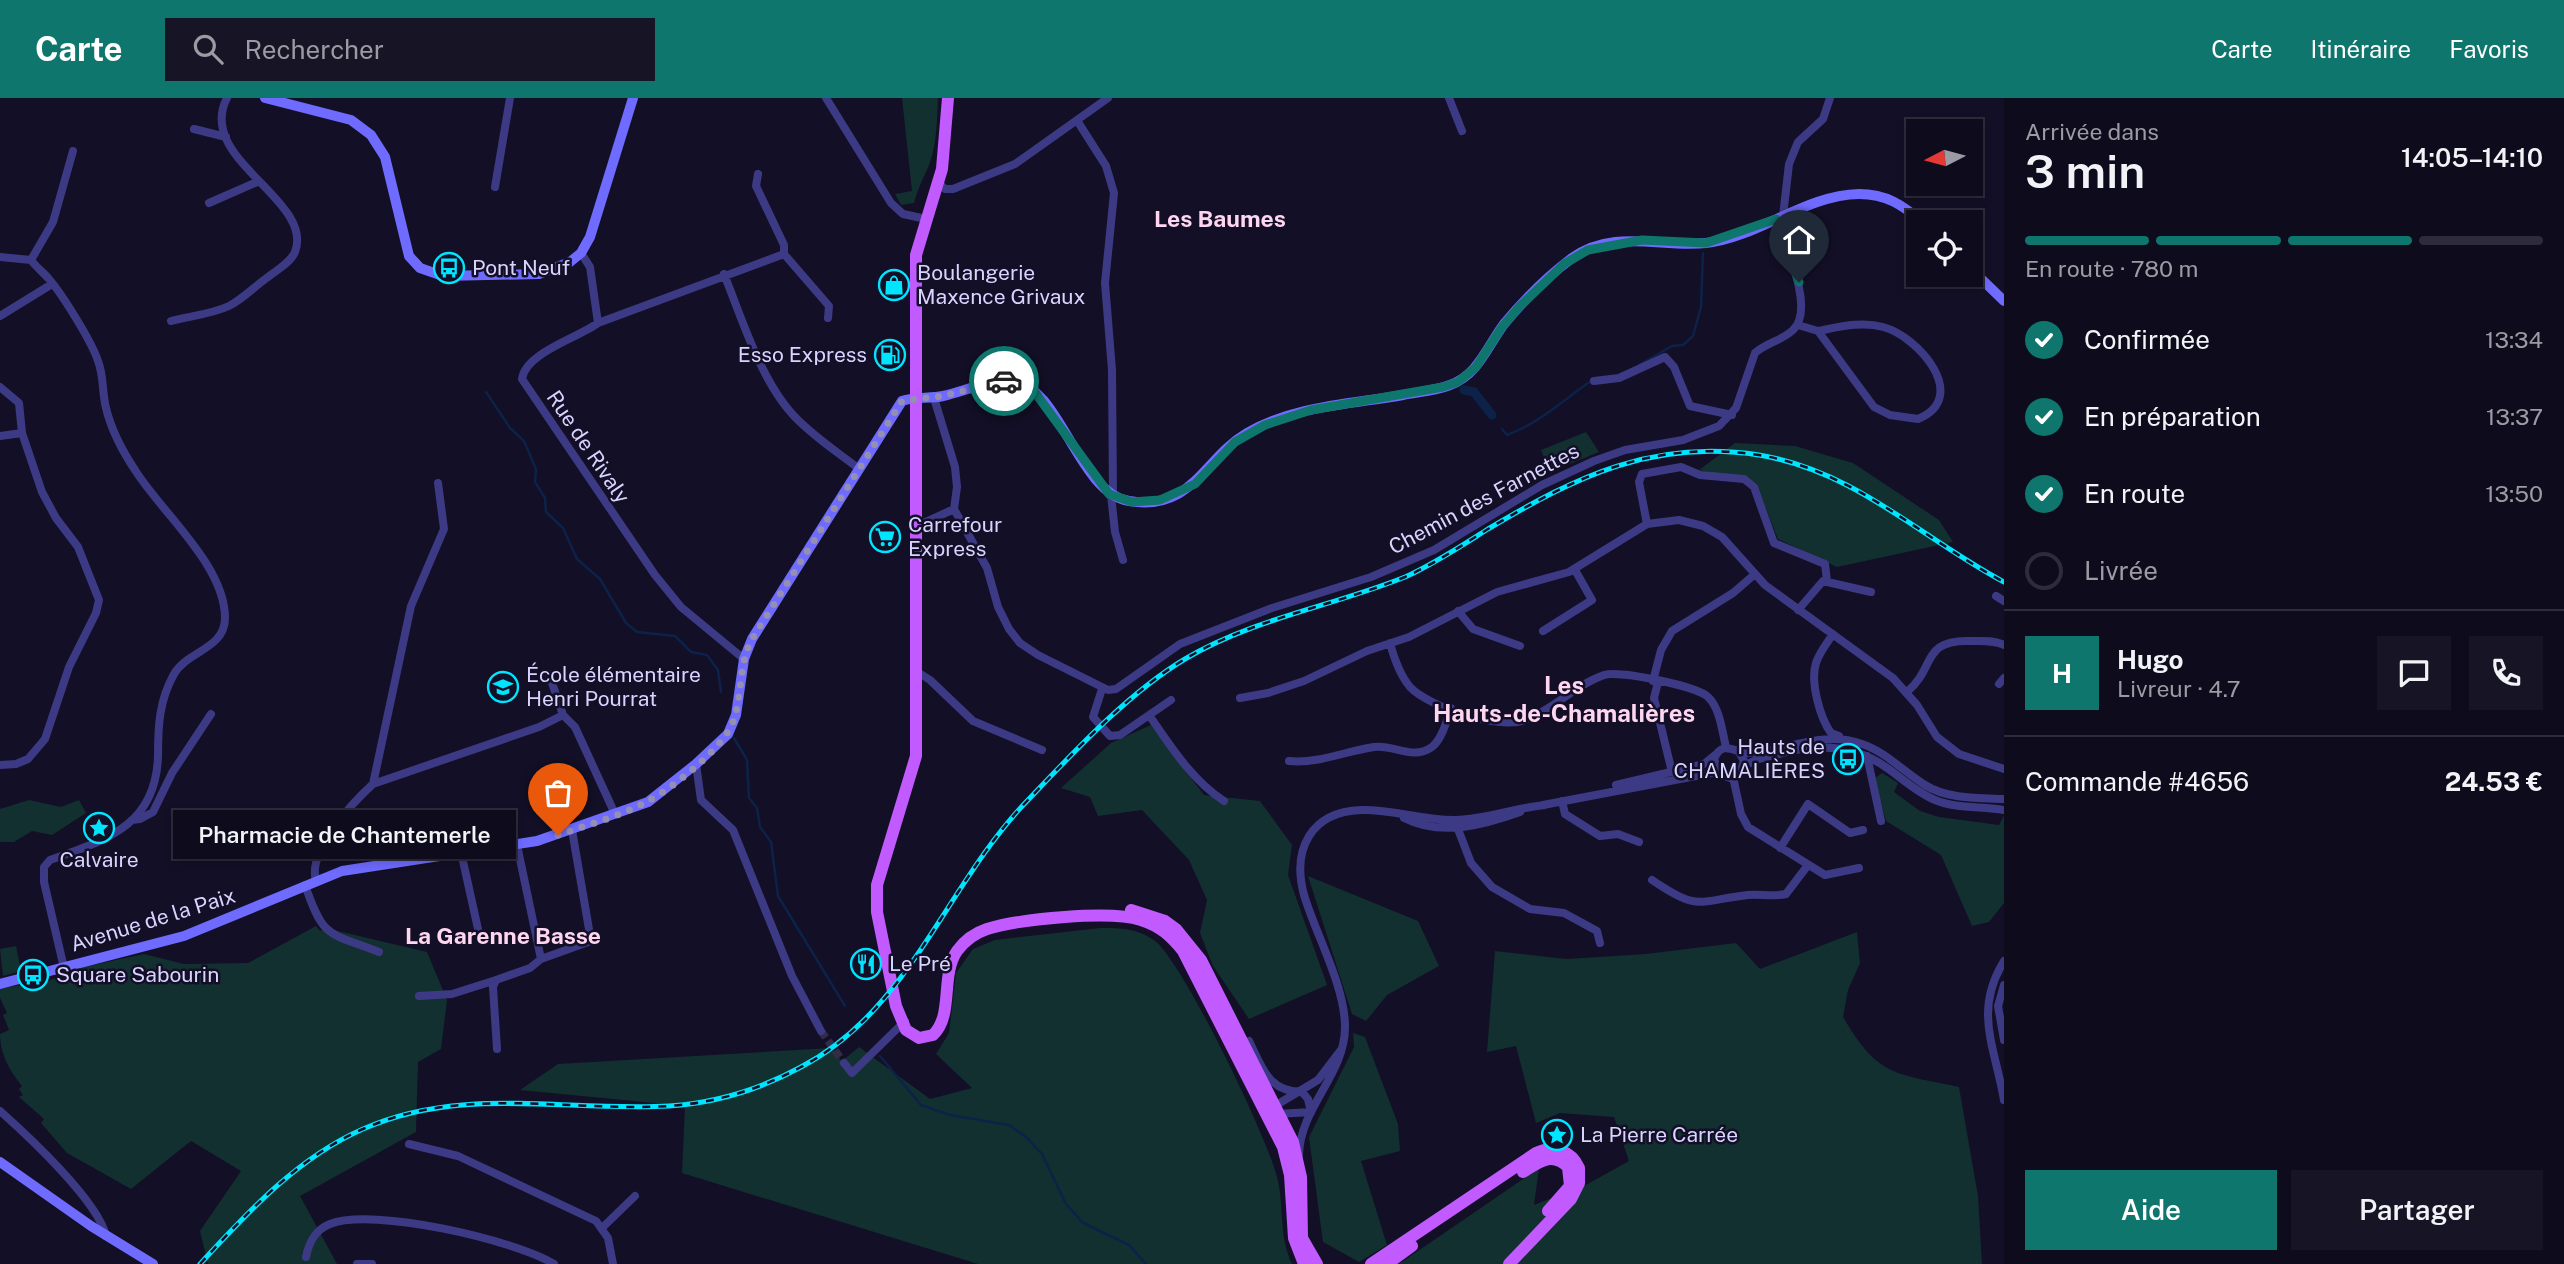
<!DOCTYPE html>
<html lang="fr">
<head>
<meta charset="utf-8">
<style>
	body { margin:0; font-family:"Public Sans",sans-serif; background:#171425; color:#f1f3f6; height:100vh; display:flex; flex-direction:column; font-size:26px; white-space:nowrap }
	* { box-sizing:border-box; margin:0 }
	p { font-size:23px; color:#9b9ba3 }
	.icon { flex:none; width:38px; height:38px; fill:none; stroke:currentColor; stroke-width:2; stroke-linecap:round; stroke-linejoin:round }
	.map { position:relative; flex:1; overflow:hidden }
	.panel { display:flex; flex-direction:column; background:#0e0b1c; width:560px }
	.panel>* { flex:none }
	.needle { width:46px; rotate:264deg }
	.tools { position:absolute; left:1906px; top:21px; display:grid; gap:14px }
	.tools a { display:grid; place-items:center; width:77px; height:77px; border-radius:0px; background:#0e0b1c; box-shadow:0 4px 10px #0003,0 0 0 2px #2e2b3b; font-size:35px }
	.pin { position:absolute; display:grid; place-items:center; width:60px; height:60px; color:#fff; margin:-72px -30px; border-radius:50% 50% 50% 0; rotate:-45deg; box-shadow:0 0 7px #0007 }
	.pin .icon { rotate:45deg }
	.courier { position:absolute; display:grid; place-items:center; width:70px; height:70px; margin:-35px; border:5px solid #0f766e; border-radius:50%; background:#fff; color:#222; box-shadow:0 2px 9px #0007 }
	.bubble { position:absolute; height:49px; border-radius:0px; background:#0e0b1c; box-shadow:0 4px 10px #0003,0 0 0 2px #2e2b3b; font-size:23px; font-weight:600; line-height:49px; text-align:center }
	.overview em { font-style:normal; font-weight:600 }
	.overview div { display:flex; flex-direction:column-reverse }
	.overview { display:flex; align-items:center; justify-content:space-between; height:119px; padding:0 21px }
	h1 { font-size:46px; font-weight:600; line-height:52px }
	.bar { display:grid; grid-template-columns:repeat(4,1fr); gap:10px 7px; align-content:center; height:84px; padding:0 21px }
	.bar i { height:9px; border-radius:5px; background:#2e2b3b }
	.bar .selected { background:#0f766e }
	.bar p { grid-column:span 4 }
	.line { display:flex; align-items:center; gap:18px; padding:0 21px; border-top:2px solid #2e2b3b }
	.line div { flex:1 }
	.round { display:grid; place-items:center; flex:none; width:74px; height:74px; border-radius:0px; background:#171425 }
	ol { padding:0 21px; list-style:none }
	li { display:flex; align-items:center; gap:21px; height:77px }
	li p { margin-inline-start:auto }
	li .icon { padding:7px; border-radius:50%; background:#0f766e; color:#fff; stroke-width:4 }
	li:last-child { color:#9b9ba3 }
	li i { width:38px; height:38px; border:4px solid #2e2b3b; border-radius:50% }
	.primary-button { display:flex; gap:14px; margin-top:auto; padding:14px 21px }
	.primary-button a { flex:1; height:80px; border-radius:0px; background:#0f766e; color:#fff; font-size:28px; font-weight:600; line-height:80px; text-align:center }
	.primary-button a+a { background:#171425; color:#f1f3f6 }
	header { display:flex; align-items:center; gap:42px; box-sizing:border-box; height:98px; padding:0 35px; background:#0f766e; color:#fff }
	header strong { font-size:33px }
	nav { display:flex; gap:38px; margin-inline-start:auto; font-size:24px }
	.search { width:490px; height:63px; background:#171425; display:flex; align-items:center; gap:18px; box-sizing:border-box; padding:0 24px; border-radius:0px; color:#9b9ba3; font-size:26px }
	main { display:flex; flex:1; min-height:0 }
	.map>svg:first-child { display:block }
	.green { fill:#12302f }
	.lines { fill:none; stroke-linecap:round; stroke-linejoin:round }
	.stream { stroke:#0c2248; stroke-width:2.5 }
	.canal { stroke:#0c2248; stroke-width:9 }
	.street-tunnel { stroke:#312d47; stroke-width:8; stroke-dasharray:8 4; stroke-linecap:butt }
	.street { stroke:#3d3a85; stroke-width:8 }
	.secondary { stroke:#6f6bff; stroke-width:10 }
	.primary { stroke:#c25bff; stroke-width:12 }
	.rail-casing { stroke:#00e5ff; stroke-width:5 }
	.rail { stroke:#130f26; stroke-width:2.5; stroke-dasharray:8; stroke-linecap:butt }
	.done { stroke:#948fb3; stroke-width:7; stroke-dasharray:0 12.6 }
	.route { stroke:#0f766e; stroke-width:9 }
	.labels { text-anchor:middle; stroke-width:5; stroke-linejoin:round; paint-order:stroke }
	.poi-label { font-size:21px; fill:#d9d4ff; stroke:#130f26; text-anchor:start }
	.street-label { font-size:21px; fill:#d9d4ff; stroke:#130f26 }
	.neighbourhood-label { font-size:23px; font-weight:bold; fill:#ffd6f0; stroke:#130f26 }
	.quarter-label { font-size:24px; font-weight:bold; fill:#ffd6f0; stroke:#130f26 }
</style>
</head>
<body>
<header>
<strong>Carte</strong>
<div class="search"><svg class="icon" aria-label="search" viewBox="0 0 24 24"><circle cx="10" cy="10" r="6"/><path d="M15 15l6 6"/></svg>Rechercher</div>
<nav><a>Carte</a><a>Itinéraire</a><a>Favoris</a></nav>
</header>
<main>
<div class="map">
<svg width="2004" height="1166" viewBox="0 0 2004 1166">
	<rect width="100%" height="100%" fill="#130f26"/>
	<path class="green" d="M902,0H938C937,24 937,52 926,74C921,85 917,93 914,105L901,107L895,96L912,93Z
		M1586,334L1599,354L1550,374L1541,352Z
		M1735,345L1795,348L1853,365L1939,422L1953,444L1837,469L1778,441L1756,385L1699,372Z
		M1151,627L1204,697L1260,703L1292,747L1288,777L1327,887L1249,921L1213,868L1200,835L1207,802L1189,762L1142,712L1098,718L1090,699L1061,690L1111,645Z
		M1882,675L1898,685L1894,694L1920,713L1939,719L1999,727L2004,717V805L1989,824L1972,828L1941,757L1886,723L1874,681Z
		M29,702L61,709L79,702L86,715L52,737L32,733L14,744H0V711Z
		M1308,778L1418,823L1439,868L1387,897L1366,923L1352,916Z
		M316,828L320,833L325,830L427,854L447,902L441,951L418,964L416,1034L300,1098L337,1166H208L200,1133L241,1073L191,1043L131,1091L67,1055L41,1025L44,1021L19,999L23,997L19,991L22,988C9,972 0,956 0,936L9,932L3,917L7,915L0,900V890L46,884L79,870L144,856L184,866L248,865Z
		M1100,830C1119,830 1138,830 1155,843C1183,864 1271,1046 1278,1083C1284,1111 1279,1139 1292,1166H978L682,1075L685,1008L520,992L558,966L831,950L842,963L859,949L930,1001L972,990L936,956L949,935L956,875L973,851L995,842Z
		M1857,834L1860,865L1848,892L1843,919C1879,980 1895,975 1959,989L1978,1098L1982,1166H1399L1539,1070L1534,1107L1586,1087L1629,1063L1614,1019L1560,1015L1536,1025L1516,948L1487,954L1495,853L1566,861L1646,856L1736,845L1760,871Z
		M16,848L21,873L3,878L0,851Z
		M1353,935L1365,939L1398,1026L1400,1053L1361,1063L1387,1147L1359,1164L1323,1144L1309,1039L1354,949Z"/>
	<g class="lines">
		<path class="stream" d="M1639,267L1672,248L1683,247L1693,238L1701,209L1703,155
			M486,294L510,330L524,343L536,371L535,384L545,400L546,414L563,430L577,461L600,481L626,525L637,534L675,538L691,554L707,557L718,572L721,594
			M1502,331L1507,337C1540,325 1563,302 1591,283
			M734,640L747,662L749,700L757,710L760,729L771,744L778,798L845,908
			M880,958L921,1007L950,1017L1009,1027L1026,1039L1042,1056L1066,1106L1083,1125L1129,1147L1146,1166"/>
		<path class="canal" d="M1464,292L1474,294L1492,317"/>
		<path class="street-tunnel" d="M821,933L844,965"/>
		<path class="street" d="M826,0L891,105L903,116L926,121
			M1449,0L1462,33
			M1078,24L1106,68L1114,95L1105,185L1112,272L1113,398
			M194,31L226,39
			M758,76L756,88L784,147V156
			M938,84L945,91H953L1015,66L1108,0
			M495,89L510,0
			M209,105L257,84
			M1783,118L1789,66L1798,44L1823,21L1830,0
			M581,155L590,169L598,225C578,240 525,255 522,281L655,477L681,509L744,561
			M784,156L829,208L828,220
			M0,159L31,162
			M31,162C36,169 43,174 49,181C62,196 92,244 98,263C104,278 102,295 106,310C111,331 123,354 135,372C161,414 225,467 225,520C225,551 187,553 174,576C159,603 158,628 158,658C156,728 106,742 50,762L44,769V784L64,870
			M31,162L53,124L73,53
			M724,176C742,221 761,283 794,318C814,339 836,353 858,370
			M0,218L52,186
			M171,223C190,218 212,216 229,208C243,201 255,188 268,179C277,172 291,164 295,154C315,102 195,61 227,0
			M598,225L784,156
			M1798,227L1818,233L1874,309L1890,317L1918,321C1971,299 1918,238 1883,229C1862,223 1839,229 1818,233
			M1594,283L1619,280L1665,259L1674,269L1690,308L1732,317
			M0,289L19,305L22,335L42,394L56,420L78,449L99,502L96,515L69,569L45,641L28,661L16,666L0,667
			M934,300L955,369L957,389L954,411L987,470L998,509L1009,531L1020,545L1038,557L1108,592L1116,591L1180,546L1272,510L1371,479L1434,452L1542,387L1594,363L1625,352L1683,342L1719,328L1736,310L1755,255C1766,245 1783,242 1793,232C1816,211 1784,145 1776,121
			M0,338L22,335
			M1111,397L1115,434L1123,462
			M1647,426L1639,384L1642,376L1681,369L1700,377L1744,381L1754,389L1774,445L1825,466L1827,483
			M915,429L954,411
			M1996,498L2004,503
			M1798,512L1823,483L1871,494
			M1458,513L1473,531L1520,548
			M1543,533L1592,502L1575,472
			M1833,536C1827,545 1819,555 1816,565C1810,584 1820,620 1831,635L1839,638
			M1390,545C1394,560 1400,577 1410,589C1429,609 1498,632 1525,622C1553,612 1575,587 1604,577C1619,572 1697,588 1708,599C1720,610 1722,633 1726,649
			M916,573L930,582L973,623L1042,652
			M549,576L563,617L575,629L615,716
			M1653,583L1661,552L1672,533L1733,495L1755,476
			M1658,584L1654,600L1672,674
			M1999,586L2004,580
			M1102,591L1093,619L1110,638L1120,637L1171,602
			M1907,594C1936,570 1921,541 1971,543C1982,543 1994,542 2004,547
			M1240,600L1268,595L1304,583L1367,553L1409,539L1497,494L1569,474L1647,426L1679,422L1703,428L1722,439L1765,487L1893,580L1917,607L1937,639L1959,656L2004,671
			M1149,617C1171,649 1192,682 1224,703
			M1738,652L1744,663L1740,675L1730,680L1719,676L1714,661C1723,640 1735,656 1750,655C1788,652 1823,632 1862,646C1886,654 1904,674 1925,687C1947,701 1978,700 2004,701
			M1867,658L1881,723
			M1289,663C1319,666 1345,653 1374,649C1394,646 1412,663 1432,649C1442,641 1447,622 1451,610
			M696,666L701,702L733,732L792,878L821,933
			M1743,670C1753,660 1769,659 1783,655C1821,645 1858,648 1890,672C1905,683 1918,695 1935,702C1956,711 1982,708 2004,712
			M1733,679L1741,716L1748,729L1825,777L1859,770
			M373,686L539,629L563,617
			M1616,687L1704,666L1715,657
			M1562,703L1565,716L1600,738L1618,736L1639,744
			M1543,707L1717,674
			M1404,720C1441,739 1484,727 1520,714
			M132,722L140,721L153,714L172,675L211,616
			M1456,726L1471,765L1492,789L1530,811L1564,815L1597,833L1600,845
			M1780,750L1808,706L1850,735L1863,732
			M461,754L480,840
			M316,782C307,754 353,704 373,686L411,508L444,431L438,385
			M1652,782C1699,814 1697,803 1748,797C1761,796 1774,799 1786,796L1808,767
			M305,787C324,842 328,834 379,854
			M541,861L591,843L572,732
			M2004,863C1973,913 1995,949 2004,1002
			M2004,887L1998,908L2004,942
			M419,898L452,896L496,882
			M1249,943C1262,969 1268,994 1302,994L1308,1001L1311,1014L1277,1016
			M497,951L493,889L496,882L530,870L541,861L517,747
			M844,965L852,975L905,923
			M0,1013C28,1038 98,1103 106,1138
			M1276,1013L1278,1006L1318,982L1341,952
			M409,1046L458,1058L596,1123L608,1140L613,1166
			M1299,1057C1300,1009 1345,977 1345,929C1345,888 1316,837 1304,797C1292,752 1310,714 1361,712C1393,711 1424,723 1456,722C1486,721 1515,710 1545,707
			M603,1129L635,1098
			M306,1159C309,1144 315,1132 330,1126C373,1109 515,1142 554,1166
			M357,1166H372"/>
		<path class="secondary" d="M265,0L351,22L371,37L385,59L409,158L420,170L443,178L539,176L570,164L581,155L590,139L633,0
			M1970,170L2004,203
			M0,886L184,838L342,773L537,743L648,704L696,666L728,636L736,617L744,561L752,541L902,303C915,298 929,301 943,298C965,293 990,281 1013,283C1060,288 1078,395 1129,403C1192,414 1204,360 1247,335C1293,308 1352,306 1403,297C1418,294 1435,293 1450,287C1478,277 1487,249 1504,226C1523,203 1548,178 1572,160C1613,130 1662,150 1706,145C1759,139 1805,97 1859,96C1886,96 1903,107 1922,124
			M0,1064L91,1128L153,1166"/>
		<path class="primary" d="M948,0L942,71L916,157V658L877,787V814L896,908L906,932L919,940L933,937C954,917 940,878 957,853C965,842 975,835 987,831C1020,821 1110,812 1141,822C1160,828 1171,838 1183,853L1283,1049L1290,1077L1294,1140L1304,1166
			M1131,812L1165,823L1176,831L1201,862L1293,1044L1301,1079L1302,1140L1317,1166
			M1523,1074C1539,1064 1552,1053 1568,1069L1570,1088L1548,1113
			M1371,1166L1536,1055C1553,1047 1571,1052 1579,1070V1085L1571,1101L1509,1166
			M1387,1166L1412,1148"/>
		<g class="rail-casing">
			<path id="rail" d="M200,1166C248,1114 297,1060 363,1031C462,987 565,1014 669,1008C715,1005 761,991 801,969C910,912 945,788 1027,703C1073,655 1128,595 1185,561C1252,521 1333,508 1405,479C1434,466 1461,448 1488,431C1577,378 1653,341 1759,357C1856,373 1921,440 2004,484"/>
		</g>
		<use href="#rail" class="rail"/>
	</g>
	<g class="lines">
		<path class="done" d="M558,737C587,727 621,718 648,703C673,690 723,650 733,624C743,597 738,567 752,541L902,303L943,298L1004,283"/>
		<path class="route" d="M1004,283L1024,286L1034,293L1109,396L1132,404L1160,402L1195,386L1235,344L1265,327L1311,312L1443,289L1458,284L1476,269L1502,229L1520,208L1564,166L1588,152L1642,142L1706,145L1776,121L1799,184"/>
	</g>
	<defs>
		<g id="bus-ring" transform="scale(1.575)"><circle r="9.5" fill="#130f26" stroke="#00e5ff" stroke-width="1.5"/><path d="M-5-6H5V4H4V6H2V4H-2V6H-4V4H-5ZM-3.5-4V0h7V-4ZM-3.5 1.2v1.5H-2V1.2ZM2 1.2v1.5H3.5V1.2Z" fill="#00e5ff"/></g>
		<g id="shop-ring" transform="scale(1.575)"><circle r="9.5" fill="#130f26" stroke="#00e5ff" stroke-width="1.5"/><path d="M-5-2.5h2.3a2.7 3.5 0 0 1 5.4 0H5L5.5 6h-11ZM-1.5-2.5h3a1.5 2.3 0 0 0-3 0Z" fill="#00e5ff"/></g>
		<g id="fuel-ring" transform="scale(1.575)"><circle r="9.5" fill="#130f26" stroke="#00e5ff" stroke-width="1.5"/><path d="M-5.5-6h7V0h2V4h1.3V-2.5L3-4.5l.8-.8L6-3V5H2.5V1h-1V6h-7ZM-4.2-4.7v3.2H.2V-4.7Z" fill="#00e5ff"/></g>
		<g id="supermarket-ring" transform="scale(1.575)"><circle r="9.5" fill="#130f26" stroke="#00e5ff" stroke-width="1.5"/><path d="M-6-5.5h2.5l.6 2H6L4.5 2H-2.5L-4.4-4H-6ZM-1.5 3.2a1.3 1.3 0 1 0 .1 0ZM3 3.2a1.3 1.3 0 1 0 .1 0Z" fill="#00e5ff"/></g>
		<g id="school-ring" transform="scale(1.575)"><circle r="9.5" fill="#130f26" stroke="#00e5ff" stroke-width="1.5"/><path d="M0-5L7-2L0 1L-7-2ZM-4 1L0 2.5L4 1V4Q0 6-4 4Z" fill="#00e5ff"/></g>
		<g id="sight-ring" transform="scale(1.575)"><circle r="9.5" fill="#130f26" stroke="#00e5ff" stroke-width="1.5"/><path d="M0-6L1.8-2.2L6-1.7L2.9 1.2L3.7 5.4L0 3.3L-3.7 5.4L-2.9 1.2L-6-1.7L-1.8-2.2Z" fill="#00e5ff"/></g>
		<g id="restaurant-ring" transform="scale(1.575)"><circle r="9.5" fill="#130f26" stroke="#00e5ff" stroke-width="1.5"/><path d="M-5-6h1v4h1v-4h1v4h1v-4h1v5L-1.5 .5V6h-2V.5L-5-1ZM5-6V6H3V1.5H1.5Q1.5-4 5-6Z" fill="#00e5ff"/></g>
	</defs>
	<g fill-rule="evenodd">
		<use href="#bus-ring" x="449" y="170"/>
		<use href="#shop-ring" x="894" y="187"/>
		<use href="#fuel-ring" x="890" y="257"/>
		<use href="#supermarket-ring" x="885" y="439"/>
		<use href="#school-ring" x="503" y="589"/>
		<use href="#bus-ring" x="1848" y="661"/>
		<use href="#sight-ring" x="99" y="730"/>
		<use href="#restaurant-ring" x="866" y="866"/>
		<use href="#bus-ring" x="33" y="877"/>
		<use href="#sight-ring" x="1557" y="1037"/>
	</g>
	<g class="labels">
		<g class="poi-label">
			<text x="472" y="177">Pont Neuf</text>
			<text x="917" y="182">Boulangerie<tspan x="917" dy="24">Maxence Grivaux</tspan></text>
			<text x="867" y="264" text-anchor="end">Esso Express</text>
			<text x="908" y="434">Carrefour<tspan x="908" dy="24">Express</tspan></text>
			<text x="526" y="584">École élémentaire<tspan x="526" dy="24">Henri Pourrat</tspan></text>
			<text x="1825" y="656" text-anchor="end">Hauts de<tspan x="1825" dy="24">CHAMALIÈRES</tspan></text>
			<text x="99" y="769" text-anchor="middle">Calvaire</text>
			<text x="889" y="873">Le Pré</text>
			<text x="56" y="884">Square Sabourin</text>
			<text x="1580" y="1044">La Pierre Carrée</text>
		</g>
		<g class="street-label">
			<text transform="translate(588 349) rotate(56)" y="7">Rue de Rivaly</text>
			<text transform="translate(1484 401) rotate(-28)" y="7">Chemin des Farnettes</text>
			<text transform="translate(153 822) rotate(-17)" y="7">Avenue de la Paix</text>
		</g>
		<g class="neighbourhood-label">
			<text x="1220" y="129">Les Baumes</text>
			<text x="503" y="846">La Garenne Basse</text>
		</g>
		<g class="quarter-label">
			<text x="1564" y="596">Les<tspan x="1564" dy="28">Hauts-de-Chamalières</tspan></text>
		</g>
	</g>
</svg>
<div class="tools">
<a><svg class="needle" viewBox="-14 -14 28 28"><path d="M0-13l5 13h-10z" fill="#e53935"/><path d="M0 13l5-13h-10z" fill="#9b9ba3"/></svg></a>
<a><svg class="icon" aria-label="locate" viewBox="0 0 24 24"><circle cx="12" cy="12" r="6"/><path d="M12 2v4M12 18v4M2 12h4M18 12h4"/></svg></a>
</div>
<div class="pin" style="left:558px;top:737px;background:#ea580c"><svg class="icon" aria-label="bag" viewBox="0 0 24 24"><path d="M5 8h14l-1 12H6zM9 8a3 3 0 0 1 6 0"/></svg></div>
<div class="pin" style="left:1799px;top:184px;background:#1f2937"><svg class="icon" aria-label="home" viewBox="0 0 24 24"><path d="M3 11l9-7 9 7M6 9v11h12V9"/></svg></div>
<div class="courier" style="left:1004px;top:283px"><svg class="icon" aria-label="car" viewBox="0 0 24 24"><path d="M5 17H2v-5l4-1 3-4h7l3 4 3 1v5h-3M9 17h6M6 11h13"/><circle cx="7" cy="17" r="2"/><circle cx="17" cy="17" r="2"/></svg></div>
<div class="bubble" style="left:173px;top:712px;width:343px">Pharmacie de Chantemerle</div>
</div>
<section class="panel">
<div class="overview"><div><h1>3 min</h1><p>Arrivée dans</p></div><em>14:05–14:10</em></div>
<div class="bar"><i class="selected"></i><i class="selected"></i><i class="selected"></i><i></i><p>En route · 780 m</p></div>
<ol>
<li><svg class="icon" aria-label="check" viewBox="0 0 24 24"><path d="M5 12l5 5 9-10"/></svg>Confirmée<p>13:34</p></li>
<li><svg class="icon" aria-label="check" viewBox="0 0 24 24"><path d="M5 12l5 5 9-10"/></svg>En préparation<p>13:37</p></li>
<li><svg class="icon" aria-label="check" viewBox="0 0 24 24"><path d="M5 12l5 5 9-10"/></svg>En route<p>13:50</p></li>
<li><i></i>Livrée</li>
</ol>
<div class="line" style="height:126px"><b class="round" style="background:#0f766e;color:#fff">H</b><div><b>Hugo</b><p>Livreur · 4.7</p></div><a class="round"><svg class="icon" aria-label="chat" viewBox="0 0 24 24"><path d="M4 5h16v11H9l-5 4z"/></svg></a><a class="round"><svg class="icon" aria-label="phone" viewBox="0 0 24 24"><path d="M5 4h4l2 5-3 2q2 4 5 5l2-3 5 2v4C11 20 4 13 5 4z"/></svg></a></div>
<div class="line" style="height:91px"><div>Commande #4656</div><b>24.53 €</b></div>
<div class="primary-button"><a>Aide</a><a>Partager</a></div>
</section>
</main>
</body>
</html>
